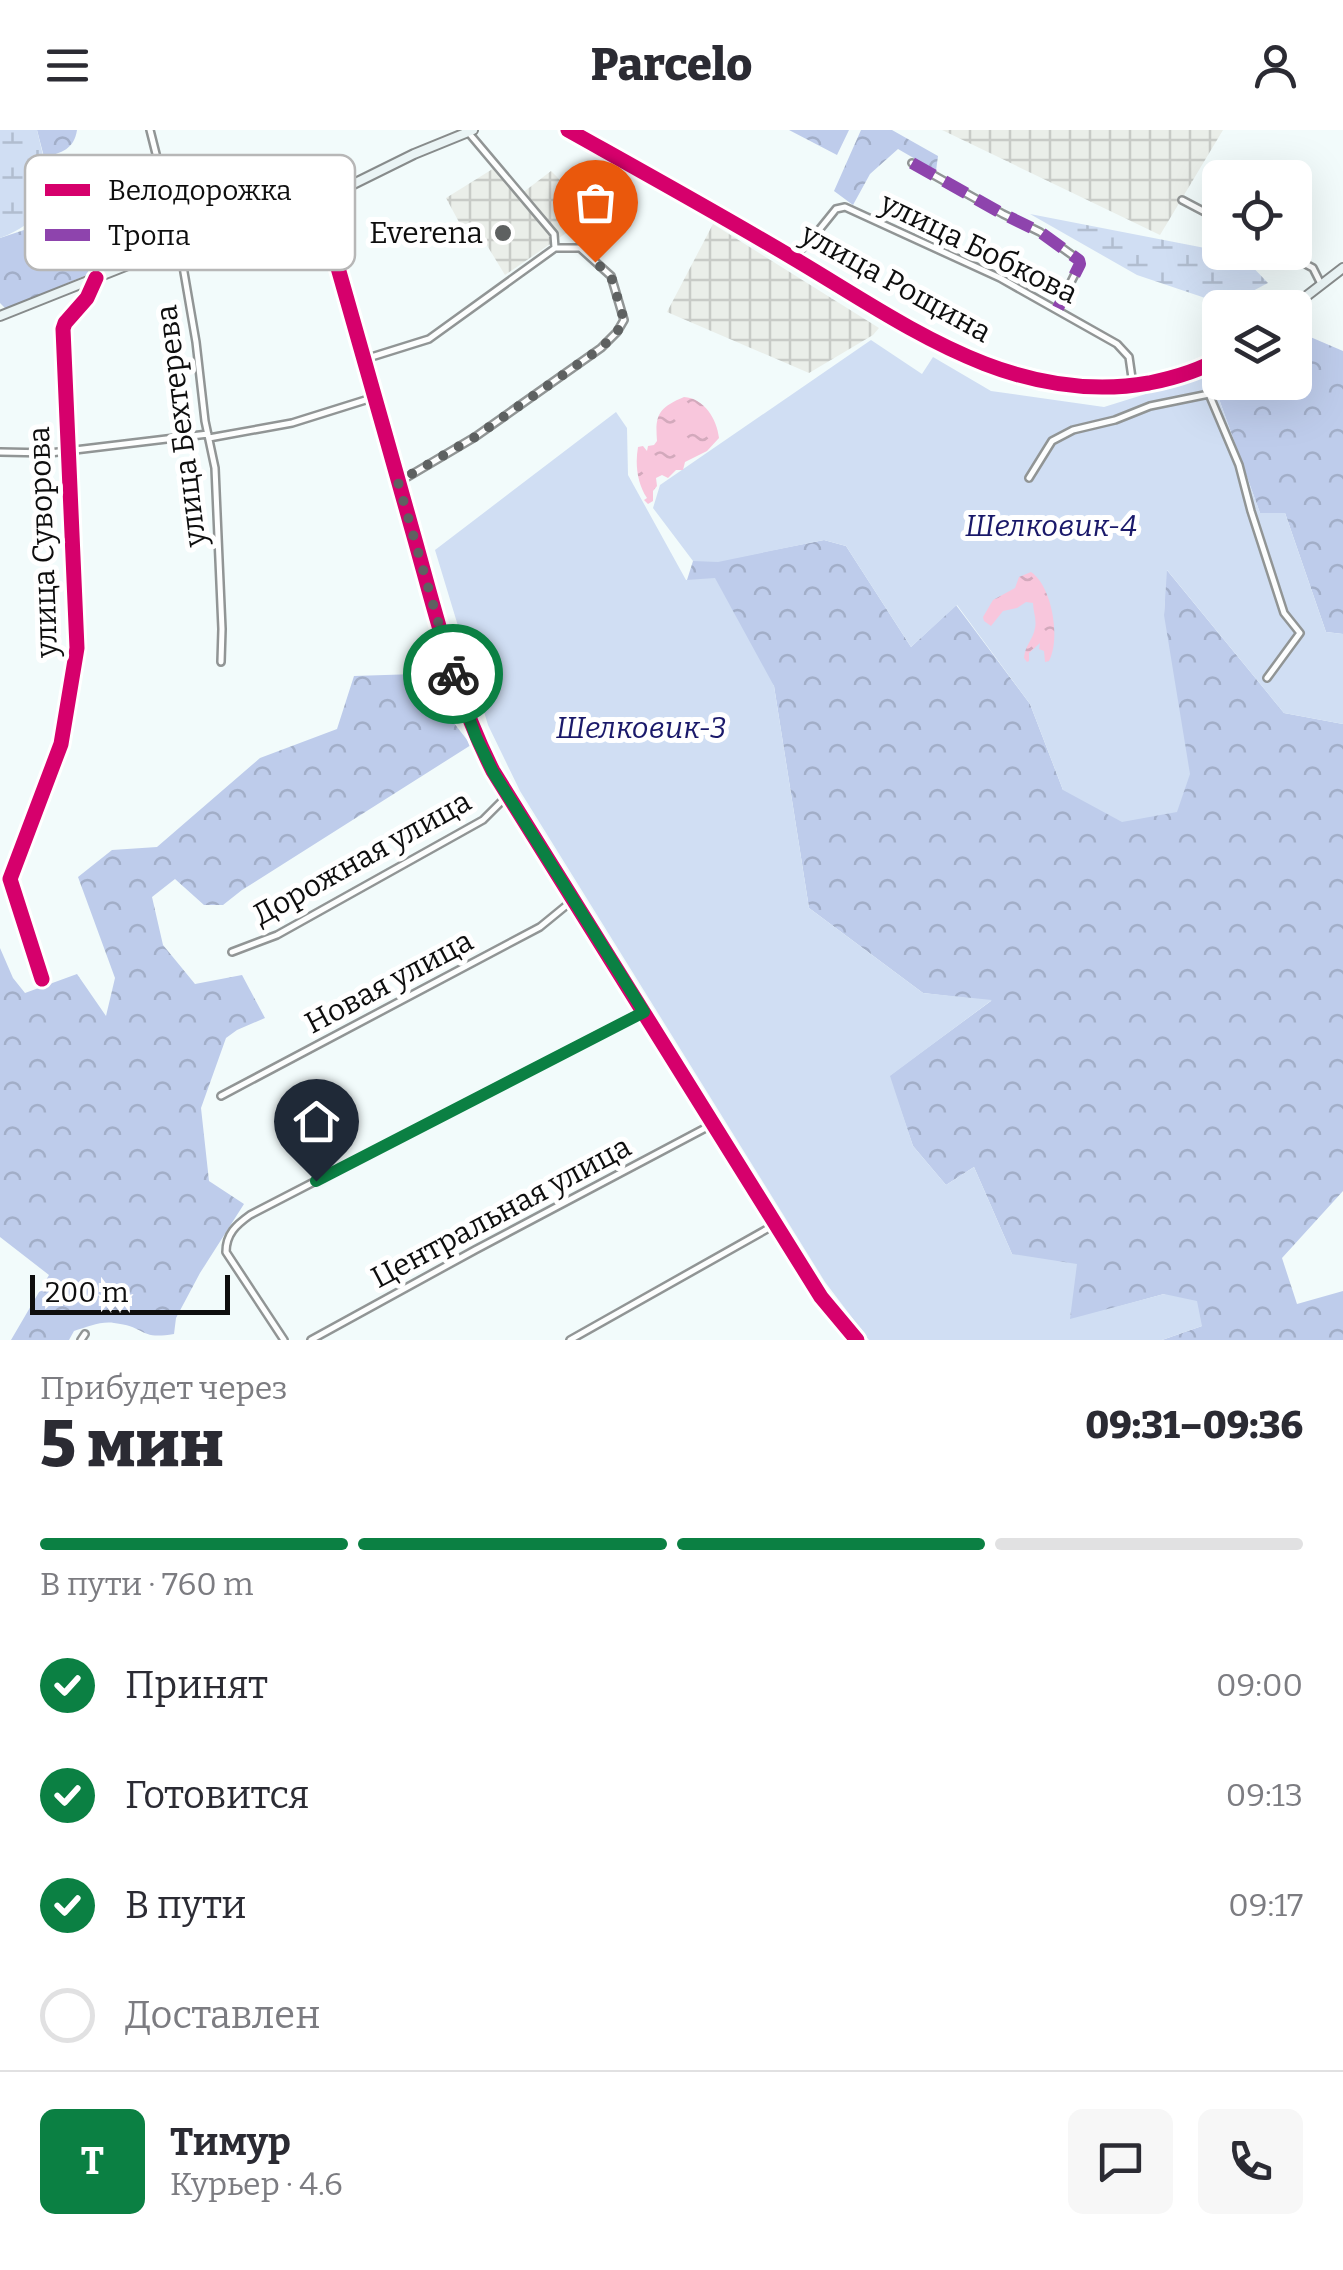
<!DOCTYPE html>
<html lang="ru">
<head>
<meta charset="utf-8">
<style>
	body { margin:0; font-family:Bitter,serif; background:#f7f7f7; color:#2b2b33; height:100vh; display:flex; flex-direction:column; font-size:38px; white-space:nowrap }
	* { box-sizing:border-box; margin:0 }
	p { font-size:32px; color:#7c7c81 }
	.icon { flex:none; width:55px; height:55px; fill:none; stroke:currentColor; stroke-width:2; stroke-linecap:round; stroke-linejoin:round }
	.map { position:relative; height:1210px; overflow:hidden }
	.panel { display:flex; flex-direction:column; background:#fff; flex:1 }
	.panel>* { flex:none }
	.buttons { position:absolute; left:1202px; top:30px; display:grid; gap:20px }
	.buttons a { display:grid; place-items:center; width:110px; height:110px; border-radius:15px; background:#fff; box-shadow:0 10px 40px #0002; font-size:50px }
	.scale { position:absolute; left:30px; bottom:25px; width:200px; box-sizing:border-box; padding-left:10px; border:5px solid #0e0e0e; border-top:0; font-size:28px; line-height:35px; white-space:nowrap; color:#0e0e0e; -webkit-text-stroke:8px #fff; paint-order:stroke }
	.pin { position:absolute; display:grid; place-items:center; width:85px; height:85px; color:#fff; margin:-102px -42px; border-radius:50% 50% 50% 0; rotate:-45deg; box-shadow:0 0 10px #0007 }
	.pin .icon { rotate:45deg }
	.courier { position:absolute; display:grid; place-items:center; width:100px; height:100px; margin:-50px; border:8px solid #0b8043; border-radius:50%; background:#fff; color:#222; box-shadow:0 2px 12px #0007 }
	.summary em { font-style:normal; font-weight:800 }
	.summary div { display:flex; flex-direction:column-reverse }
	.summary { display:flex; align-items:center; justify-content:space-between; height:170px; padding:0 40px }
	h1 { font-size:65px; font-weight:800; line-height:75px }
	.bar { display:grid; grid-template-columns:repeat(4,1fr); gap:15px 10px; align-content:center; height:120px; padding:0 40px }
	.bar i { height:12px; border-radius:8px; background:#e1e1e2 }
	.bar .active { background:#0b8043 }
	.bar p { grid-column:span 4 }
	.line { display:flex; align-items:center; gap:25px; padding:0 40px; border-top:2px solid #e1e1e2 }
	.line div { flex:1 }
	.round { display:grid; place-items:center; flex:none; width:105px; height:105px; border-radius:15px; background:#f7f7f7 }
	ol { padding:0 40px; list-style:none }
	li { display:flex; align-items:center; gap:30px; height:110px }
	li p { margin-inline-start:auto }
	li .icon { padding:10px; border-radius:50%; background:#0b8043; color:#fff; stroke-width:4 }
	li:last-child { color:#7c7c81 }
	li i { width:55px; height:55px; border:5px solid #e1e1e2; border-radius:50% }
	header { display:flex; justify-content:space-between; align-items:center; height:130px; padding:0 40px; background:#fff; font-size:45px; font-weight:800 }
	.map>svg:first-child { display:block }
	.industrial { fill:url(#industrial-grid) }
	.forest { fill:url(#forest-crowns) }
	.wetland { fill:url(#wetland-marsh) }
	.garden { fill:#d0def3 }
	.water { fill:url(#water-ripples) }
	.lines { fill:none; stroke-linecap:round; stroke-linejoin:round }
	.street-casing { stroke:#919595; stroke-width:10 }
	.secondary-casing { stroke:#878b8b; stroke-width:12 }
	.street { stroke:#fdfefe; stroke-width:5 }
	.secondary { stroke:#eaf4f5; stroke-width:8 }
	.quiet { stroke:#8e44ad; stroke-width:12; stroke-dasharray:25 12; stroke-linecap:butt }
	.cycleway-casing { stroke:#fff; stroke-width:21 }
	.cycleway { stroke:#d6006c; stroke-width:15 }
	.done { stroke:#5e6161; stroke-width:10; stroke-dasharray:0 18 }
	.route { stroke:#0b8043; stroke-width:12 }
	.poi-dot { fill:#5e6161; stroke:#fff; stroke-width:4 }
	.labels { text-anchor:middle; stroke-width:10; stroke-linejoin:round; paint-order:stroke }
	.poi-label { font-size:30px; fill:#0e0e0e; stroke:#fff; text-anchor:end }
	.street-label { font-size:30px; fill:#0e0e0e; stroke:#fff }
	.park-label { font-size:30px; font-style:italic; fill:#1a196a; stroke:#fff }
	.key { fill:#fff; stroke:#b7b7b7; stroke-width:2.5 }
	.key-label { font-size:28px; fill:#0e0e0e }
</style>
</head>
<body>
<header><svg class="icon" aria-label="menu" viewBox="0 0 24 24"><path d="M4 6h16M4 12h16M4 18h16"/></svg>Parcelo<svg class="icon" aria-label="person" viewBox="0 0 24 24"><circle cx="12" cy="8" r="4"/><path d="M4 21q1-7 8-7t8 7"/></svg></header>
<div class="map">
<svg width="1343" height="1210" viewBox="0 0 1343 1210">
	<defs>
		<pattern id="industrial-grid" width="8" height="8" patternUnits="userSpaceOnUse" patternTransform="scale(2.5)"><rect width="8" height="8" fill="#eaeee9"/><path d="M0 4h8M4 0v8" fill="none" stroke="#c8cbc7"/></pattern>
		<pattern id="forest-crowns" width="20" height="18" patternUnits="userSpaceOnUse" patternTransform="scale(2.5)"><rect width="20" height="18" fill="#becceb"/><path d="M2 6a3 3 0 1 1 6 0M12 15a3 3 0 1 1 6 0" fill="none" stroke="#a2aec8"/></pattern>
		<pattern id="wetland-marsh" width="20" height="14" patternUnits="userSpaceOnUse" patternTransform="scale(2.5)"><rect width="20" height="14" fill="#d0def3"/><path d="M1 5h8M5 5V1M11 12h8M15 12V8" fill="none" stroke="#b1bdcf"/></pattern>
		<pattern id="water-ripples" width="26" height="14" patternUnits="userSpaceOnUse" patternTransform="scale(2.5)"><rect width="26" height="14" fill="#f8c6dc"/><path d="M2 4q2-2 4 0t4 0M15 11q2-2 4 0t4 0" fill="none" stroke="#d3a9bc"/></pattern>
	</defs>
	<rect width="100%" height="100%" fill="#f2fbfb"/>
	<path class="industrial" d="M942,0H1223L1160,105Z
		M499,35L521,64L551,41L594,84L505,145L477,99L466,105L446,68Z
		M713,94L879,198L873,205L809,243L667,182Z"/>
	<path class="forest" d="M37,0H77C74,19 62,23 44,27Z
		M789,0H849L837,25Z
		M861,0H892L938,26L936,41L898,19L870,44L853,75L834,61Z
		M45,93L49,94L48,98C39,102 34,110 36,120L44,122L50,134L69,132L105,120L111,123V126L103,138L6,179L0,173V108Z
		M1301,203L1343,221V504L1326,502L1285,383H1260L1210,244L1220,239V252H1295V206Z
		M824,410L846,416L911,517L956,475L1030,574L1063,660L1164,485L1166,439L1284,583L1343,594V1061L1282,1128L1297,1174L1343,1161V1210H1162L1202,1196L1164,1164L1070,1190L1012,1124L974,1037L946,1055L913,1016L889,946L991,871L923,863L809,778L774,556L687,450L693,431H718Z
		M416,544L471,615L242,760L223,775H204L175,749L152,767L163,815L195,854L242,845L265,888L237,900L226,908L201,978L209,1051L244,1074L200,1143L176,1188L174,1204C138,1210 148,1197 114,1193C101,1191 87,1197 74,1201L69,1210H11L49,1145L0,1107V818L13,848L25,863L77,844L106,886L115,848L78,747L112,720L157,717L260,628L337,599L354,546Z"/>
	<path class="wetland" d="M0,0H37L52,63C45,84 20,101 0,108Z
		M1030,84L1241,125L1268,153L1226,175L1137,145Z"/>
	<path class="garden" d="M871,210L922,244L933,227L991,261L1104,277L1210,244L1260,383H1285L1326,502L1343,504V594L1284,583L1167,440L1164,485L1190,644L1177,682L1122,692L1063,660L1030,574L957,475L911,517L846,416L824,410L718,432L693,431L653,378L660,355Z
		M616,282L627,298L628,345L686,450L715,448L774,556L809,778L923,863L992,870L890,946L913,1016L946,1055L974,1037L1012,1124L1077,1134L1070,1189L1164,1164L1197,1171L1202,1196L1162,1210H869L825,1152L520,661L488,595L435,420Z"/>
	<path class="water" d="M684,267C704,268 717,289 719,308L707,321L685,332L683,340H676L668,348L662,345L656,348L657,356L653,361V371L648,374L644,370L647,368C637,353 635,334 638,317L643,316L647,321L648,316L654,315L657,311C655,285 658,278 684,267Z
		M1031,442C1052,456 1061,508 1049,531L1045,532L1044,521L1039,519L1040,513L1029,523V531L1027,532L1024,528C1025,515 1033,510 1035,498C1037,490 1033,481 1033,473L1026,472L1017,478L1003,481L991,496L984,491L983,487L993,470L1015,458L1019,447Z"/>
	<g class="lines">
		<g class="street-casing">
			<path id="street" d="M150,0L180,119L196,212L205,291L215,338L222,499L221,532
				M912,33L1003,84L1040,102L1079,130L1080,134L1057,180
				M1182,70L1220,90
				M1283,122L1313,138L1321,154
				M793,128L815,105L836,79L845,77L1000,148L1117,214L1129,227L1133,255
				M365,229L429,209L555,118L554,104L468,2
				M1206,237L1209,264
				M209,308L292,293L375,267
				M0,322L50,323L208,304
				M1029,348L1052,311L1073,300L1115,290L1150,276L1209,264L1239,335L1251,381L1284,483L1300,503L1267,548
				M399,352L475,307L601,218L617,202L624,190L611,146L580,118H555
				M232,822L277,805L483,690L508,665
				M42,849L10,749L61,614L77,518L63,199L65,193L87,168L96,148
				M221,966L540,797L573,770
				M81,1210L85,1204
				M284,1210L226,1122C226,1104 236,1095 250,1085L643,882
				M311,1210L475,1120L713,994
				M570,1210L776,1094"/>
		</g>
		<g class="secondary-casing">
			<path id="secondary" d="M568,0C643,42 719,84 793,128C903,193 1013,277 1149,253C1174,248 1199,241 1220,228
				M319,71C352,184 383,297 415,410C437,489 456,568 493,641L821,1167L857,1210
				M1291,178L1343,138
				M0,186L128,135L319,71L414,24L473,0"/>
		</g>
		<use href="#street" class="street"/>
		<use href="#secondary" class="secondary"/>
		<path class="quiet" d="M912,33L1003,84L1040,102L1079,130L1080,134L1057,180"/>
		<g class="cycleway-casing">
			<path id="cycleway" d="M568,0C643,42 719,84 793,128C903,193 1013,277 1149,253C1174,248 1199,241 1220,228
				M319,71C352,184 383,297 415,410C437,489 456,568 493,641L821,1167L857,1210
				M42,849L10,749L61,614L77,518L63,199L65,193L87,168L96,148"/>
		</g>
		<use href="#cycleway" class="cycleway"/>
	</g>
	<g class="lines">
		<path class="done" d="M453,544L398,352L475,307L601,218L617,202L624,190L611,146L595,132"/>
		<path class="route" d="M316,1051L644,882L493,642L476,607L453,544"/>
	</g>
	<circle class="poi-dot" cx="503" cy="103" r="10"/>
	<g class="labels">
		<g class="poi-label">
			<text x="483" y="113">Everena</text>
		</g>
		<g class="street-label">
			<text transform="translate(979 118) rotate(26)" y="10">улица Бобкова</text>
			<text transform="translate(896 153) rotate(29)" y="10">улица Рощина</text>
			<text transform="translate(181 296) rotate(-97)" y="10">улица Бехтерева</text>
			<text transform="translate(43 412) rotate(-92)" y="10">улица Суворова</text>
			<text transform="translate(362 728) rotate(-29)" y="10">Дорожная улица</text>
			<text transform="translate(389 852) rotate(-28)" y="10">Новая улица</text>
			<text transform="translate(501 1082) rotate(-28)" y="10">Центральная улица</text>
		</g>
		<g class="park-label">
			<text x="1051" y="406">Шелковик-4</text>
			<text x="641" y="608">Шелковик-3</text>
		</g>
	</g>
	<rect x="25" y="25" width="330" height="115" rx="15" class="key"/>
	<rect x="45" y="54" width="45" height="12" fill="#d6006c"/>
	<rect x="45" y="99" width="45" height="12" fill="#8e44ad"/>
	<g class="key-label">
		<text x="108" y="70">Велодорожка</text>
		<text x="108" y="115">Тропа</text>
	</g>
</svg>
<div class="buttons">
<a><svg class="icon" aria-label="locate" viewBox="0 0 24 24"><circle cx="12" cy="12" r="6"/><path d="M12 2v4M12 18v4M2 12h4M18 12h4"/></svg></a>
<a><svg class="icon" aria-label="layers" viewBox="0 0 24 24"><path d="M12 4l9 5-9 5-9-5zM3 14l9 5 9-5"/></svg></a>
</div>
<div class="scale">200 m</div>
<div class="pin" style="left:595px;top:132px;background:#ea580c"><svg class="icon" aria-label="bag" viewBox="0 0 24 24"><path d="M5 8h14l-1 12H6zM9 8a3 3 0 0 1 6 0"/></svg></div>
<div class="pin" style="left:316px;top:1051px;background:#1f2937"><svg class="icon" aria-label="home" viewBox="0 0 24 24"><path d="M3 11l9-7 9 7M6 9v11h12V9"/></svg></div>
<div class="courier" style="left:453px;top:544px"><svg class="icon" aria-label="bike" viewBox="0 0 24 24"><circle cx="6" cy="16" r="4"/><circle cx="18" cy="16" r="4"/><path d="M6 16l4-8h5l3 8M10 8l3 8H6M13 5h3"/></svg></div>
</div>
<section class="panel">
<div class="summary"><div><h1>5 мин</h1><p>Прибудет через</p></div><em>09:31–09:36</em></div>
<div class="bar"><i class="active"></i><i class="active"></i><i class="active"></i><i></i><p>В пути · 760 m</p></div>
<ol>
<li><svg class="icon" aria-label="check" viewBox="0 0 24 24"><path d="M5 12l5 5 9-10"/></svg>Принят<p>09:00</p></li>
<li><svg class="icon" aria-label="check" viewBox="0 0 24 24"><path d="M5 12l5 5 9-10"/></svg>Готовится<p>09:13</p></li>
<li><svg class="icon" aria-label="check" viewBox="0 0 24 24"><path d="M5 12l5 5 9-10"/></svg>В пути<p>09:17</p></li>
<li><i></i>Доставлен</li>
</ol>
<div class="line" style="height:180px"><b class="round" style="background:#0b8043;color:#fff">Т</b><div><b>Тимур</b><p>Курьер · 4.6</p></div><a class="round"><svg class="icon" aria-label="chat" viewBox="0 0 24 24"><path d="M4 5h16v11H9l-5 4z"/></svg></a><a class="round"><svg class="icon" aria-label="phone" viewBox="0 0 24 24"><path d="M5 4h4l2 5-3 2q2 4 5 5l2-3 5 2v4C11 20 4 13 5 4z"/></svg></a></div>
</section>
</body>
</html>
